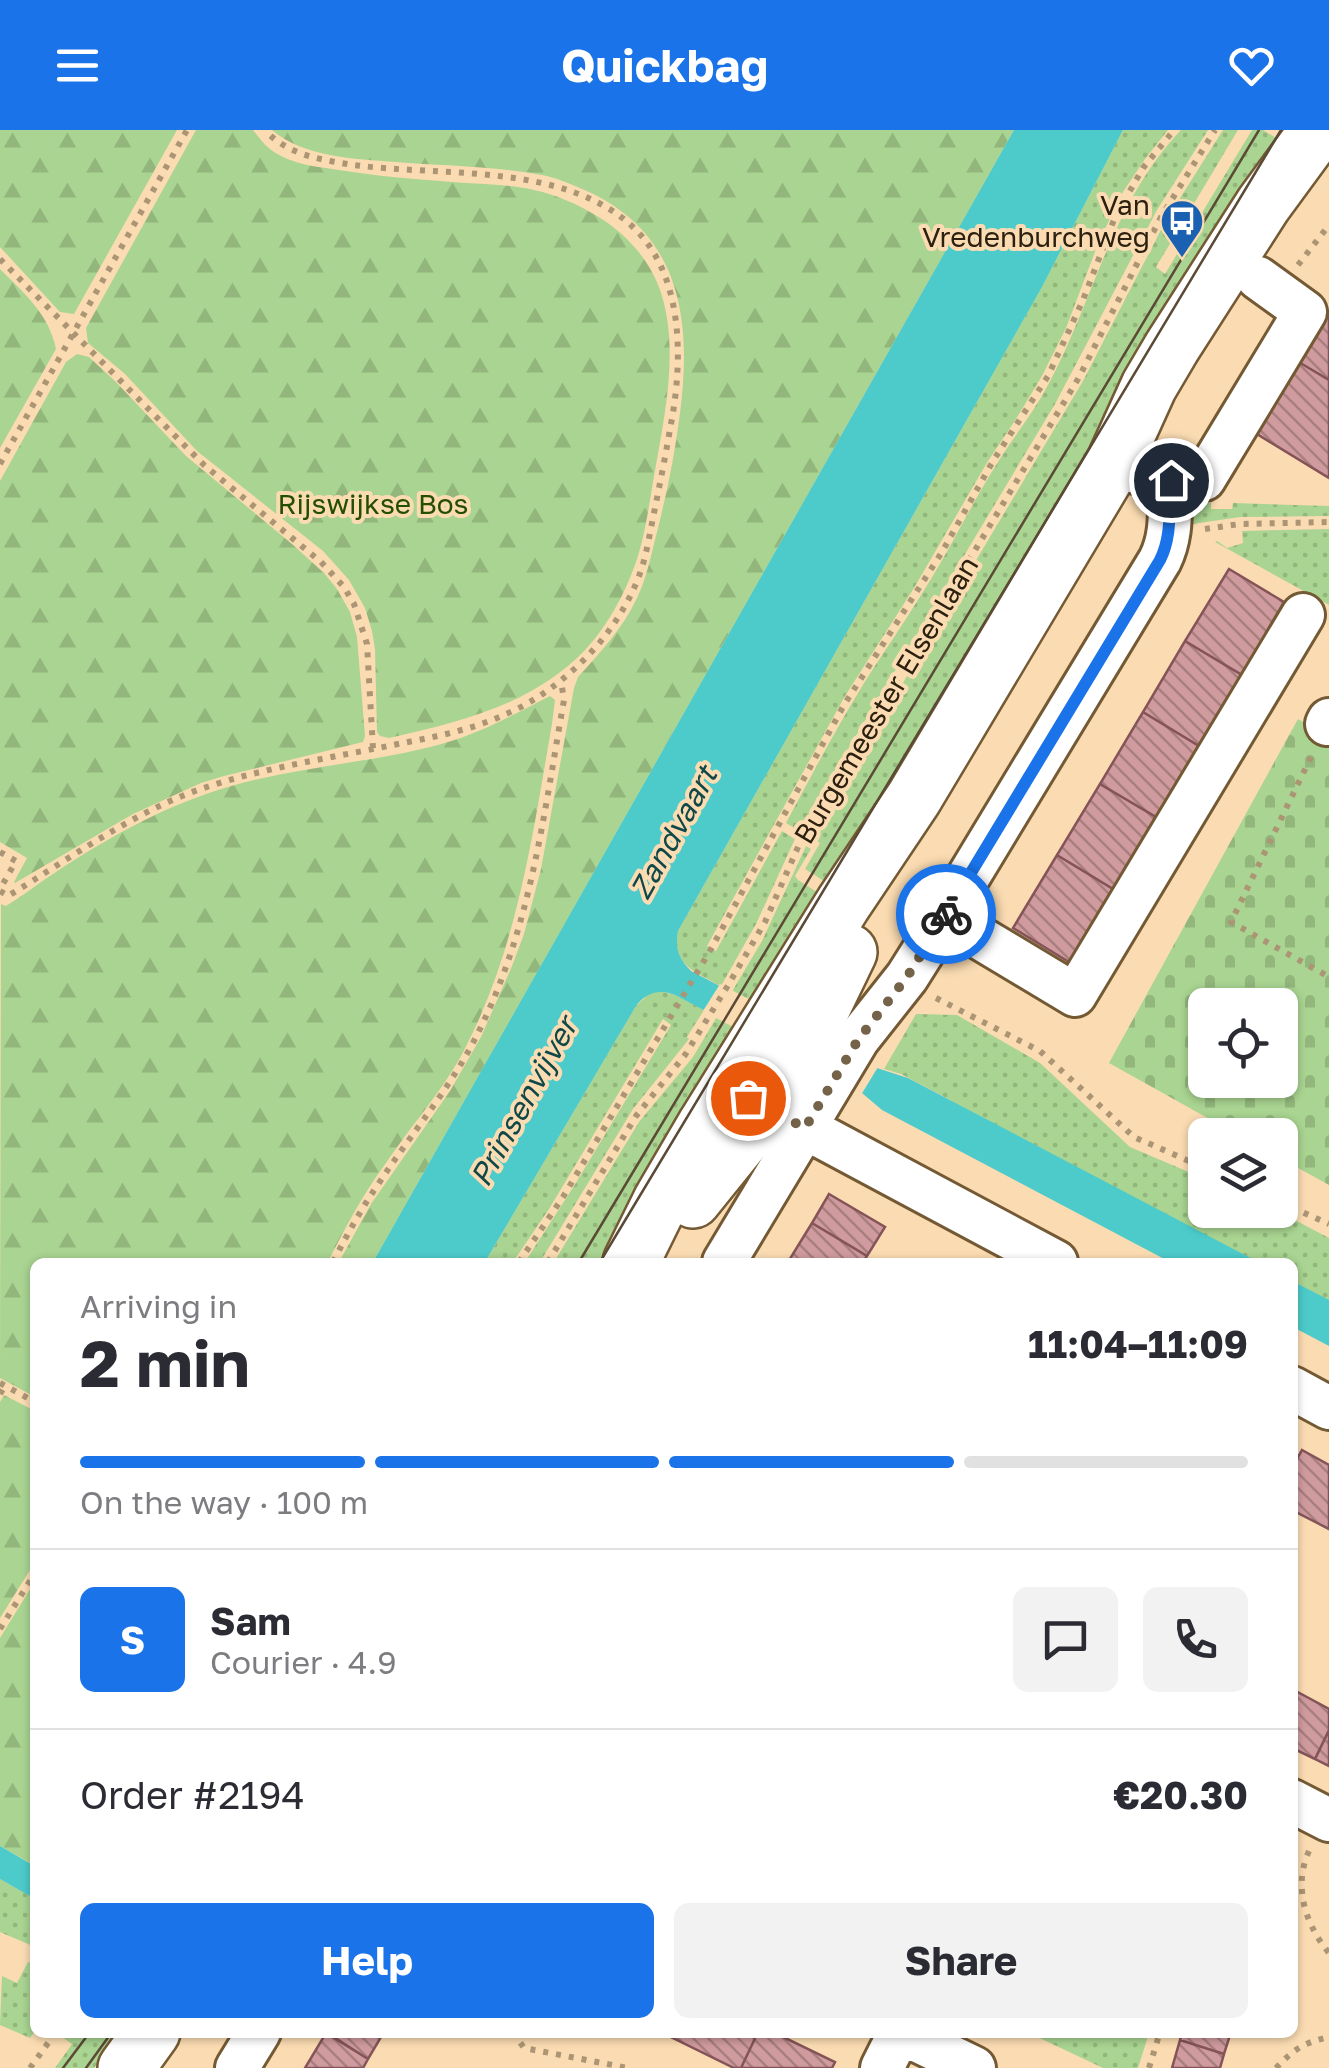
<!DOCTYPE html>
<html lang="en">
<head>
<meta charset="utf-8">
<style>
	body { margin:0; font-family:"Golos Text",sans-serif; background:#f2f2f3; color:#2b2b33; height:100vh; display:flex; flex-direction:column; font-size:38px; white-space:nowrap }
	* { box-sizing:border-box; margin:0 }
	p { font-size:32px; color:#7c7c81 }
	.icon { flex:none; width:55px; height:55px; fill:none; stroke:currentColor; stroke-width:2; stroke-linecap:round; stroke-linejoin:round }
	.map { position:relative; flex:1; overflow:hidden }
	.panel { position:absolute; left:30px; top:1128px; width:1268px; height:780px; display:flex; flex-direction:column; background:#fff; border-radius:15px; box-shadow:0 2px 8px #0004 }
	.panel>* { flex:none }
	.buttons { position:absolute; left:1188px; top:858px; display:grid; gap:20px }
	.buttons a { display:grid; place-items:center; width:110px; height:110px; border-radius:15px; background:#fff; box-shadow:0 2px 8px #0004; font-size:50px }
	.pin { position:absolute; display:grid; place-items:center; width:85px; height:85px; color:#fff; margin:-42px; border:5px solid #fff; border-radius:50%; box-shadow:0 2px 10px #0007 }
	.courier { position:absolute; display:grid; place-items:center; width:100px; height:100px; margin:-50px; border:8px solid #1a73e8; border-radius:50%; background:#fff; color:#222; box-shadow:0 2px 12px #0007 }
	.summary em { font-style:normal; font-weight:700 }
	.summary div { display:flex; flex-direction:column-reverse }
	.summary { display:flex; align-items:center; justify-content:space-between; height:170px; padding:0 50px }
	h1 { font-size:65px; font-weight:700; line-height:75px }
	.bar { display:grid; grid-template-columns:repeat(4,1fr); gap:15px 10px; align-content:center; height:120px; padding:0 50px }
	.bar i { height:12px; border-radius:8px; background:#e1e1e2 }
	.bar .active { background:#1a73e8 }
	.bar p { grid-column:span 4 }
	.line { display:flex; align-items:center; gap:25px; padding:0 50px; border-top:2px solid #e1e1e2 }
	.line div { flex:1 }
	.round { display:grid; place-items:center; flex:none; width:105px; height:105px; border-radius:15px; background:#f2f2f3 }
	.cta { display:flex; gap:20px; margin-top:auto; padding:20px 50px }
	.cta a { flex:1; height:115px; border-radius:15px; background:#1a73e8; color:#fff; font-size:40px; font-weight:700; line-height:115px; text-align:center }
	.cta a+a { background:#f2f2f3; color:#2b2b33 }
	header { display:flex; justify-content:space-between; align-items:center; height:130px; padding:0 50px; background:#1a73e8; color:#fff; font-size:45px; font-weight:700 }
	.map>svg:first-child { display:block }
	.green { fill:url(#green-dots) }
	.forest { fill:url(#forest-firs) }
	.cemetery { fill:url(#cemetery-stones); fill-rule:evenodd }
	.water { fill:#4ccbca }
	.pier { fill:#fbdcb2 }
	.building { fill:url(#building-back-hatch); stroke:#845458; stroke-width:2.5 }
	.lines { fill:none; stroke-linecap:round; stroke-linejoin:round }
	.minor-casing { stroke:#745a34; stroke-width:48 }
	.major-casing { stroke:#745a34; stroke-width:60 }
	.path { stroke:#ac9574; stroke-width:6; stroke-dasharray:5 8; stroke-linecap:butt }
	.minor { stroke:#fff; stroke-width:42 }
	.major { stroke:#fff; stroke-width:55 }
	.tram { stroke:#5b4a35; stroke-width:2.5 }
	.done { stroke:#746249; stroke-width:10; stroke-dasharray:0 18 }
	.route { stroke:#1a73e8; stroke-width:12 }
	.labels { text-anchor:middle; stroke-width:8; stroke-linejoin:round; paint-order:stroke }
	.poi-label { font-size:28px; fill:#2c2010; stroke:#fbdcb2; text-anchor:end }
	.park-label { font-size:28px; fill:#244e00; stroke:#fbdcb2 }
	.street-label { font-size:28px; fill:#2c2010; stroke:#fbdcb2 }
	.water-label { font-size:30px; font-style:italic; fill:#0f4848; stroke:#fbdcb2 }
</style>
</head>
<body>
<header><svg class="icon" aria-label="menu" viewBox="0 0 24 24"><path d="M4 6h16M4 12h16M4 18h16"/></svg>Quickbag<svg class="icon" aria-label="heart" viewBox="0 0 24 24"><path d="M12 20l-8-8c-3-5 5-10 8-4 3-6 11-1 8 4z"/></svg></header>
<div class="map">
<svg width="1329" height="1938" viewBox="0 0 1329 1938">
	<defs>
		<pattern id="green-dots" width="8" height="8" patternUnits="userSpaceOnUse" patternTransform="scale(2.5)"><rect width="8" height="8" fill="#a9d491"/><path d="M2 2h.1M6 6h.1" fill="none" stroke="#92b67c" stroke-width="1.8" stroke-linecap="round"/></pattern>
		<pattern id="forest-firs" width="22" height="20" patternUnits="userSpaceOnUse" patternTransform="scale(2.5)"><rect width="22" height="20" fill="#a9d491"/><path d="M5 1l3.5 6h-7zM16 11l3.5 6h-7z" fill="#92b67c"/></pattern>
		<pattern id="cemetery-stones" width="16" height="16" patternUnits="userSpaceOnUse" patternTransform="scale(2.5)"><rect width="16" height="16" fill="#a9d491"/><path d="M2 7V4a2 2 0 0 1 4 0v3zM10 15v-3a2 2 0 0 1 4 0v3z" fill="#92b67c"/></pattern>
		<pattern id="building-back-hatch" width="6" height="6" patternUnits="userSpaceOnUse" patternTransform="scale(2.5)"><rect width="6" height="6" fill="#d09b9e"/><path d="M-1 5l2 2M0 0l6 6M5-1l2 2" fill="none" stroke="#a97e7f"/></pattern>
	</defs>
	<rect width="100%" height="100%" fill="#fbdcb2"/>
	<path class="green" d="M1123,0H1168L1145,29L1121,65L1098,114L1066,198L1042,246L1016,289L988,331L914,458L845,566L707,816L716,821L782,701L795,709L756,794L721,856C695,842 671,835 678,801L1042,157Z
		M1181,0H1208L1157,80L1055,274L799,701L786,693C811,646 836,599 864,553C887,517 912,481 934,444C956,407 975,368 998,332C1014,306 1034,282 1048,255C1094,170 1112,72 1181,0Z
		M1223,0H1238L1156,137L1165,144L1252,0H1263L1278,9L835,758L805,739L820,713L811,707L1083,251L1165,92Z
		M1181,372L1211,373V379H1232L1233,373L1329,376V386L1240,387L1179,396Z
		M1329,399V475L1215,412L1217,411L1227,418L1243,413L1242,401Z
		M806,716L811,719L795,746L798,750L828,769L613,1132H554L639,992L693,927L762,811Z
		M659,861L675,865L704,880L687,907L689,909L633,979L540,1132H525L574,1056L671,895L663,889L549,1079L513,1132H485L636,876L650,863Z
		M916,884L957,885L1040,933L1130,1017L1205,1049V1080H1276L1329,1108V1174L1293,1155L1292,1132H1249L941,965L901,944L884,939Z
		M0,1749L35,1769V1817L0,1802Z
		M28,1832L35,1835V1901L30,1908L0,1895L2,1846L17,1853Z
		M65,1903H127L105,1938L98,1933L94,1938H55L72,1914L62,1907Z
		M1029,1903H1149L1138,1938H1103Z"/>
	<path class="forest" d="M0,0H177L74,184L60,182L0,117Z
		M196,0H253C259,8 265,16 274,22C292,34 317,37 339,40C376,46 414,49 452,52C479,54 507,54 534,60C557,65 577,74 597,86C627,104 652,132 662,166C679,223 664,289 654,346C649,375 645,407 635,435C624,465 608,495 586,519C534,574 461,592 389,608L380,606L377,602L375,519L372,501L365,478L349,450L323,421L197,321L125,244L88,213L86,198Z
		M272,0H1014L373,1132H339L371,1074L450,961L481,907L512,836L524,804L541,739L574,558L578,547C600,523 623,498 637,468C647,447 651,425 657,402C667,362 675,324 680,283C692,191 681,105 589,62C575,56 562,50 547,46C498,36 445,36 395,32C355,29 303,27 272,0Z
		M0,139C24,163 49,184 56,219L0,318Z
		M77,224L89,227L115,251L186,326L292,414L324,443L337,459L350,482L357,507L365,606L363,612L224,646L201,653L133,684L15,753L14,752L27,728L0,712V351L66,232Z
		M550,566L555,570L552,594C532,708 517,822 461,926C440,964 410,997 386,1033C363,1064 345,1098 328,1132H35V1267L0,1248L1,774L6,776C19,768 31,759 44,750C100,712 162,676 228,657C299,636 374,633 445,613C483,602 515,584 550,566Z
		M4,1265L35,1281V1432L0,1488V1272Z
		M35,1451V1729L32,1734L0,1716V1508Z"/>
	<path class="cemetery" d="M1298,589L1329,607V1055L1280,1028V1005H1238L1109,933ZM1205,875H1280V950H1205Z"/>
	<path class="water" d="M1014,0H1123L1042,157L678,801C675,818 678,828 691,841L877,938L908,948L1258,1132H1170L882,980L862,963L675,865C659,859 647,862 636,876L485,1132H373Z
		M1292,1151L1329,1170V1216L1293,1197Z
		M0,1716L31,1734L35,1729V1769L0,1749Z"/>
	<path class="pier" d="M720,854L878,937L861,965L703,881Z"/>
	<path class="building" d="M1329,181V250L1297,231L1300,229Z
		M1297,231L1329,250V348L1242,295Z
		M1229,439L1284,472L1242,545L1185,511Z
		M1185,511L1242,545L1199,616L1143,582Z
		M1143,582L1199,616L1156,687L1100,654Z
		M1100,654L1156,687L1113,759L1057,725Z
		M1057,725L1113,759L1069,832L1013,798Z
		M829,1064L885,1097L867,1126L812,1093Z
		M812,1093L867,1126L863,1132H788Z
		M1302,1320L1329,1335V1399L1292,1380V1338Z
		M1292,1559L1329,1579V1600L1315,1629L1292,1618Z
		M1329,1600V1636L1315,1629Z
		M326,1902H384L368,1929Z
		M668,1902H758L741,1938H734L667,1905Z
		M758,1902H773L835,1932L832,1938H741Z
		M1183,1902H1231L1224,1924L1180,1910Z
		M326,1903L368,1929L363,1938H305Z
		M1180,1910L1224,1924L1220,1938H1172Z"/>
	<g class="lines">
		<g class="minor-casing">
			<path id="minor" d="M1115,331C1146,350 1169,353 1204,349L1305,182L1258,148
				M1327,594L1329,590
				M945,787L1075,865L1303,485
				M783,986L1056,1132
				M724,1132L858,909L907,847L924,820L1160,430C1173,404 1169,378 1171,350
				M1292,1258L1329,1278
				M1292,1671L1329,1690
				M900,1902L974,1938
				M237,1938L259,1902
				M882,1938L900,1902"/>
		</g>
		<g class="major-casing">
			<path id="major" d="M693,1070L755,993L797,930L849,822
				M631,1132L661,1071L706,994L843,774L914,668L1115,331L1149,256L1172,217L1263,75L1318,0
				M126,1938L152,1902"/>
		</g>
		<path class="path" d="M0,129L204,335L321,432L344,457L354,474L367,514L373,619
			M1298,135L1329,95
			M0,334L187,0
			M1205,399L1240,394L1329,392
			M1311,627L1231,792L1329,847
			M0,722L16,731L0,759
			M0,761L8,766C74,726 140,677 213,655C273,636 336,627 398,614C434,607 472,600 506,584C543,568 575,542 601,511C617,491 630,470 639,446C646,428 649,407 653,388C659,358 665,329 670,299C683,235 685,148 635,99C566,32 443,47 354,35C322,30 287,25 265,0
			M936,868L1040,921L1134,1007L1205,1038
			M1280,1072L1329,1094
			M333,1132C347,1105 361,1079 379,1053C411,1004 449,960 476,907C531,799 543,688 564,570L561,551
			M519,1132L563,1067L711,819L844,575L942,422L993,331L1048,246L1083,170L1115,87L1143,38L1174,0
			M548,1132L636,986L685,925L727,857L765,792L802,708L1078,249L1161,87L1215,0
			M0,1253L35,1272
			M0,1264L5,1256
			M0,1499L35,1443
			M1309,1721C1293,1756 1305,1794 1329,1823
			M513,1902L524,1918L628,1938
			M30,1938L56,1902
			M1149,1938L1160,1902
			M1276,1938C1294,1919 1303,1913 1329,1907"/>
		<use href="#minor" class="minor"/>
		<use href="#major" class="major"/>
		<path class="tram" d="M579,1132L1259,0
			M600,1132L1281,0
			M63,1938L90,1902
			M86,1938L112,1902"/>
	</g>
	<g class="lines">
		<path class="done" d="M748,968L805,998L858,910L907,847L946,784"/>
		<path class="route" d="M946,784L1160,430C1173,404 1168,378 1171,350"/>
	</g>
	<defs>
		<g id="bus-pin" transform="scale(2.25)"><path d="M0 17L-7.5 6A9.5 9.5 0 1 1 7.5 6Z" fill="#1b61b1" stroke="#fbdcb2"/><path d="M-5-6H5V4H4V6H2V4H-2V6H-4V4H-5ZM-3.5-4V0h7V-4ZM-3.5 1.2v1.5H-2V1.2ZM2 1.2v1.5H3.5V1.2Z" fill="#fff"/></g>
	</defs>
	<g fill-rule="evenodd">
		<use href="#bus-pin" x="1182" y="91"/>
	</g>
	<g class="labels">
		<g class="poi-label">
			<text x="1150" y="85">Van<tspan x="1150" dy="32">Vredenburchweg</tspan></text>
		</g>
		<g class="park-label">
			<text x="373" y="384">Rijswijkse Bos</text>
		</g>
		<g class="street-label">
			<text transform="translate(886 570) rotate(-59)" y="10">Burgemeester Elsenlaan</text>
		</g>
		<g class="water-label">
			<text transform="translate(674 703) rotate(-61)" y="10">Zandvaart</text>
			<text transform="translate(524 972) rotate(-61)" y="10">Prinsenvijver</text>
		</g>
	</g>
</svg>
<div class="buttons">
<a><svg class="icon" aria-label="locate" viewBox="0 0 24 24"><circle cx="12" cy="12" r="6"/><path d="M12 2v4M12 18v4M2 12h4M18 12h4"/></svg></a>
<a><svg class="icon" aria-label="layers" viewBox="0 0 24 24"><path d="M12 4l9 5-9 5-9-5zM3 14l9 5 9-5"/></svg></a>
</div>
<div class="pin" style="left:748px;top:968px;background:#ea580c"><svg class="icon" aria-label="bag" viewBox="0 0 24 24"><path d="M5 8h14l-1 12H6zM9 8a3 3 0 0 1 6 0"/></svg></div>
<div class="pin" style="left:1171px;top:350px;background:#1f2937"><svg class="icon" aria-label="home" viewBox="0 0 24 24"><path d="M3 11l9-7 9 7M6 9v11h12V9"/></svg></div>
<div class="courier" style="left:946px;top:784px"><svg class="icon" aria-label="bike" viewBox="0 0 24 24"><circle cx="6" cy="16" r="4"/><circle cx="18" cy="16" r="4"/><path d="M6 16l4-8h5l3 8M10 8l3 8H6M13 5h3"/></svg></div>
<section class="panel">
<div class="summary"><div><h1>2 min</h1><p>Arriving in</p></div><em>11:04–11:09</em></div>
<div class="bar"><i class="active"></i><i class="active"></i><i class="active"></i><i></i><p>On the way · 100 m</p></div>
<div class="line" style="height:180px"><b class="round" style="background:#1a73e8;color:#fff">S</b><div><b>Sam</b><p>Courier · 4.9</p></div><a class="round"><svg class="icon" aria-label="chat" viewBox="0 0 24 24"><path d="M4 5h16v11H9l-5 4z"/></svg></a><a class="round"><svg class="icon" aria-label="phone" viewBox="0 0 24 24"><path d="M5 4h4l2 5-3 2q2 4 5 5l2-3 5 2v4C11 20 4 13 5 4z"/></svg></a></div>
<div class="line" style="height:130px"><div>Order #2194</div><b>€20.30</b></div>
<div class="cta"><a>Help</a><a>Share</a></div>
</section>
</div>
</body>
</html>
